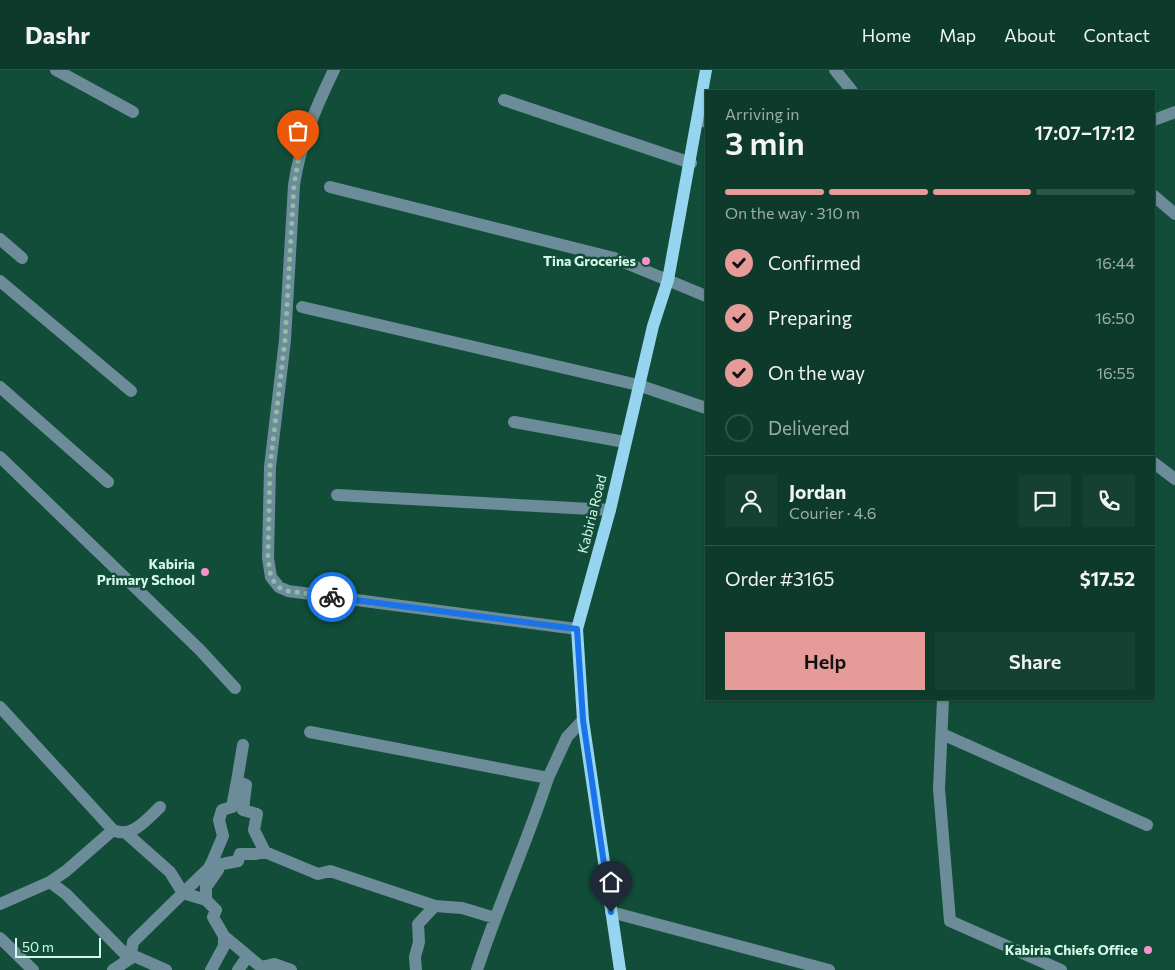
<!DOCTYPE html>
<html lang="en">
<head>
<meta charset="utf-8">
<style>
	body { margin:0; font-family:Commissioner,sans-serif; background:#164132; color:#f1f3f6; height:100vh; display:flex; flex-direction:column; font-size:19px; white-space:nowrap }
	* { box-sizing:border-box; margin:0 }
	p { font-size:16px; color:#9aada8 }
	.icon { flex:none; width:28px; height:28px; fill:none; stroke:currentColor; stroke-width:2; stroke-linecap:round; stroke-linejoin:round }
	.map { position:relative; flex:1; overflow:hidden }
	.sheet { position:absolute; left:705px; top:20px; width:450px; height:610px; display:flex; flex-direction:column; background:#0d3a2a; border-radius:0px; box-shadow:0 1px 4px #0004,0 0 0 1px #2d5447 }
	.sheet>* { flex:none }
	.scale { position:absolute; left:15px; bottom:12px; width:86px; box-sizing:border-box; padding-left:5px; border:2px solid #d4f9e8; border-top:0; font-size:14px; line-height:18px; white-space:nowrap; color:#d4f9e8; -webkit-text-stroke:4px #114d38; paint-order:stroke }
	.pin { position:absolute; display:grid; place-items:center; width:42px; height:42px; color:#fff; margin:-51px -21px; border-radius:50% 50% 50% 0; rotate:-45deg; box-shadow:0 0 5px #0007 }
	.pin .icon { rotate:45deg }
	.courier { position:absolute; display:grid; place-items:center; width:50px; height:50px; margin:-25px; border:4px solid #1a73e8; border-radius:50%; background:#fff; color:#222; box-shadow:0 1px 6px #0007 }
	.summary em { font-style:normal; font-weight:600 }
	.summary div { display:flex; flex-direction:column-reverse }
	.summary { display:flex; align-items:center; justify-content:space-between; height:85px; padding:0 20px }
	h1 { font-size:32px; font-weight:600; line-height:38px }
	.bar { display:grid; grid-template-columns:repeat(4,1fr); gap:8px 5px; align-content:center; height:60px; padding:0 20px }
	.bar i { height:6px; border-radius:4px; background:#2d5447 }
	.bar .selected { background:#e69b98 }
	.bar p { grid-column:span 4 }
	.line { display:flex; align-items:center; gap:12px; padding:0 20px; border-top:1px solid #2d5447 }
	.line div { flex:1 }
	.round { display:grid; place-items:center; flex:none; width:52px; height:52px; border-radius:0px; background:#164132 }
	ol { padding:0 20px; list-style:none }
	li { display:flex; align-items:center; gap:15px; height:55px }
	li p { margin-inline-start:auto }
	li .icon { padding:5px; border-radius:50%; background:#e69b98; color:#111; stroke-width:4 }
	li:last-child { color:#9aada8 }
	li i { width:28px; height:28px; border:2px solid #2d5447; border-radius:50% }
	.primary-button { display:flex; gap:10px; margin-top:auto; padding:10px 20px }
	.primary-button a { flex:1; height:58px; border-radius:0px; background:#e69b98; color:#111; font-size:20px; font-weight:600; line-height:58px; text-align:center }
	.primary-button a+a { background:#164132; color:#f1f3f6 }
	header { display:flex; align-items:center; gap:30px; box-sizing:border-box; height:70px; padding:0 25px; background:#0d3a2a; border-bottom:1px solid #2d5447 }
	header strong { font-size:24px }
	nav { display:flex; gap:28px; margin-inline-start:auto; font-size:18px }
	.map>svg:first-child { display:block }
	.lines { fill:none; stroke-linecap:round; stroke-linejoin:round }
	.minor { stroke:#6d8c99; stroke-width:12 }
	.major { stroke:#95d5ef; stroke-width:12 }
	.done { stroke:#90bdaa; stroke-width:5; stroke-dasharray:0 9 }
	.route { stroke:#1a73e8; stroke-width:6 }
	.poi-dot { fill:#f890cc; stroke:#114d38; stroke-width:2 }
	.labels { text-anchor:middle; stroke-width:5; stroke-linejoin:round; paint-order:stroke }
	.poi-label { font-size:14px; font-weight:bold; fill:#d4f9e8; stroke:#114d38; text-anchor:end }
	.street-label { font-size:14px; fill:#d4f9e8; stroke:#114d38 }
</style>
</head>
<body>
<header>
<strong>Dashr</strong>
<nav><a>Home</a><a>Map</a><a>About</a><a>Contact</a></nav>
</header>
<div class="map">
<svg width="1175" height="900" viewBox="0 0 1175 900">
	<rect width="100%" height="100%" fill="#114d38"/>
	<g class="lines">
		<path class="minor" d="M56,0L133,42
			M334,0C316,37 300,74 294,115L285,270L270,397L268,488L271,507L279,517L288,521L577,559
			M835,0L852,21
			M504,30L691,93
			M699,48L706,52
			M1154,50L1175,42
			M330,117L614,188L706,226
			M1154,126L1175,144
			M0,169L22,188
			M0,211L131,321
			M302,237L638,315L706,338
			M0,317L108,412
			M514,352L625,372
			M0,387L200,580L235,618
			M1154,393L1175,409
			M337,425L610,440
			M943,629L939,719L950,851L1061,900
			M0,637L113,760C132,769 147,749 160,737
			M310,662L548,708L567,667L583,650
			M942,664L1147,755
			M243,675L237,711L246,715L243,740L257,744L254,760L265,782L318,804L330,801L435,836
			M126,763L170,802L183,823L133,872L130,889
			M50,812L66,824L130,889
			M183,823L209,798L212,792L217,795L238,791L240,784H256L265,782
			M183,823L206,830L216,840L213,847L224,866L248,886
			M206,830V817L218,800L212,792L223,766L219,750L222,740L232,737L237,711
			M0,834L50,812L66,801L113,760
			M611,842L829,900
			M0,868L33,900
			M113,900L134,886L166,900
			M211,900L224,876V866
			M238,900L248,886L261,897L274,894L291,900
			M416,900L415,887L419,872L418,854L435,836L462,838L495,848
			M477,900C498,835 527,773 548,708"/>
		<path class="major" d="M620,900L583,650L577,559L610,440L653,256L668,210L706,0"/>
	</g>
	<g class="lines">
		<path class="done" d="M298,91L294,115L285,270L270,397L268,488L271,508L280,518L288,521L332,527"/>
		<path class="route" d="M332,527L577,559L583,650L611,842"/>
	</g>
	<g class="poi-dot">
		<circle cx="646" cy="191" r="5"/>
		<circle cx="205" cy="502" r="5"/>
		<circle cx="1148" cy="880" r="5"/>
	</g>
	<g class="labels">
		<g class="poi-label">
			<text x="636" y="196">Tina Groceries</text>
			<text x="195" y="499">Kabiria<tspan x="195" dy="16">Primary School</tspan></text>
			<text x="1138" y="885">Kabiria Chiefs Office</text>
		</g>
		<g class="street-label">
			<text transform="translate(592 444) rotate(-76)" y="5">Kabiria Road</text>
		</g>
	</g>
</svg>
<div class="scale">50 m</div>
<div class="pin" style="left:298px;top:91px;background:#ea580c"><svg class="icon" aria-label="bag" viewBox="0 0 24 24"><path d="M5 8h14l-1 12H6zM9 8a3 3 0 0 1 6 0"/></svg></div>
<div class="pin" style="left:611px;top:842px;background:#1f2937"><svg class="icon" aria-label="home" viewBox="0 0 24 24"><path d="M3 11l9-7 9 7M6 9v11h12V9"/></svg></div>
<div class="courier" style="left:332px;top:527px"><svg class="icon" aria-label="bike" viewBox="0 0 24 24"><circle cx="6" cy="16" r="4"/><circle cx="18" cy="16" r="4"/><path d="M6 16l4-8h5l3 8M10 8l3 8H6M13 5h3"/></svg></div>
<section class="sheet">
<div class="summary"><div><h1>3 min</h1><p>Arriving in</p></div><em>17:07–17:12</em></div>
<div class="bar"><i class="selected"></i><i class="selected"></i><i class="selected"></i><i></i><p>On the way · 310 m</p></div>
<ol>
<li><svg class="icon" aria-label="check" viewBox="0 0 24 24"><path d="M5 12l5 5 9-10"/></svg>Confirmed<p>16:44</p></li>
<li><svg class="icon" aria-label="check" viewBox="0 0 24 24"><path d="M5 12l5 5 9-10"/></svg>Preparing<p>16:50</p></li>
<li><svg class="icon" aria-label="check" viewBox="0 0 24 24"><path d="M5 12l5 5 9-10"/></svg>On the way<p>16:55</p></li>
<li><i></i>Delivered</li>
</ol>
<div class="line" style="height:90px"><a class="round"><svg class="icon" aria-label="person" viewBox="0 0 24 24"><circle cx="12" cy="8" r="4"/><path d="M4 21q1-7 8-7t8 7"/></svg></a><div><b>Jordan</b><p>Courier · 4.6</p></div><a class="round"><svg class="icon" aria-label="chat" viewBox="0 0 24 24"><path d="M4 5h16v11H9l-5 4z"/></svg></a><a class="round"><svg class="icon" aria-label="phone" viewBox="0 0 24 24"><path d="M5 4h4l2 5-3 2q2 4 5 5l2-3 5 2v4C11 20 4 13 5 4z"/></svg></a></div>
<div class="line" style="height:65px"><div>Order #3165</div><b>$17.52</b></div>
<div class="primary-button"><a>Help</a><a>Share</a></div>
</section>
</div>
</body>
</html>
